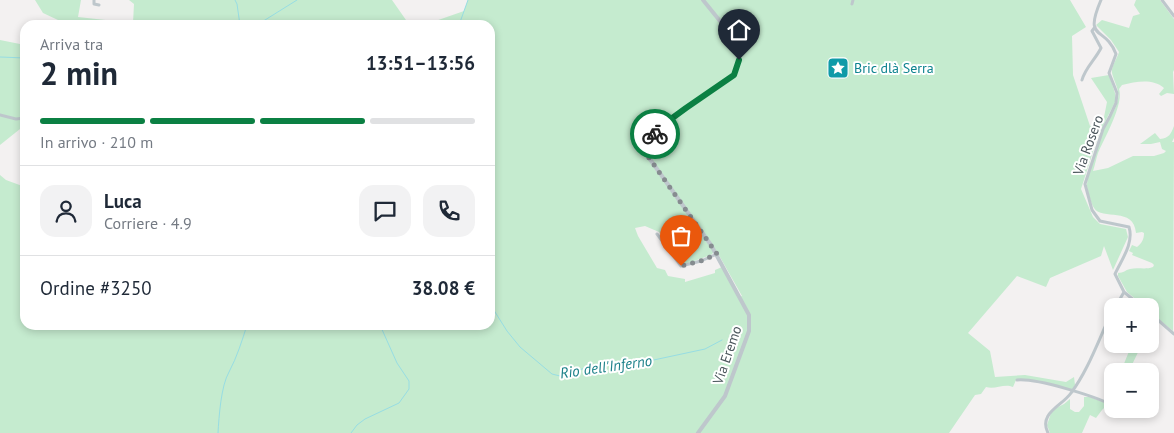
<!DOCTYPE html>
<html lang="it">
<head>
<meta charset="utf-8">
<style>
	body { margin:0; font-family:"PT Sans",sans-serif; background:#f2f2f3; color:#1f2937; height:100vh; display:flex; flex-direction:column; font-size:19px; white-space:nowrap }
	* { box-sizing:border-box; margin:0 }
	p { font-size:16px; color:#747a83 }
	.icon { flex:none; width:28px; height:28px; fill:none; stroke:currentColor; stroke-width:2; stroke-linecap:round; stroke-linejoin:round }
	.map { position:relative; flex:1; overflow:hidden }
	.side { position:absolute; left:20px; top:20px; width:475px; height:310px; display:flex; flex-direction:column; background:#fff; border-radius:15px; box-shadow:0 2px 8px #0003 }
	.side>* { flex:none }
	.controls { position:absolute; left:1104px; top:298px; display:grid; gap:10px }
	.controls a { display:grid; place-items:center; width:55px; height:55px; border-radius:10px; background:#fff; box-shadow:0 2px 8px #0003; font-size:25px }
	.pin { position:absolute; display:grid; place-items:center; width:42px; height:42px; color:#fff; margin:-51px -21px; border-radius:50% 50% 50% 0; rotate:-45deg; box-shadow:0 0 5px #0007 }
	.pin .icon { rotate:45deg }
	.courier { position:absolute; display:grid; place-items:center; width:50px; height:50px; margin:-25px; border:4px solid #0b8043; border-radius:50%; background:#fff; color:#222; box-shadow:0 1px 6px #0007 }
	.headline em { font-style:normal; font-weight:700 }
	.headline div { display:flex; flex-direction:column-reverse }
	.headline { display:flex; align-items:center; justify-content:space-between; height:85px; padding:0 20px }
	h1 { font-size:32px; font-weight:700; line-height:38px }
	.bar { display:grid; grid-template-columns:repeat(4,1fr); gap:8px 5px; align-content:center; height:60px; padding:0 20px }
	.bar i { height:6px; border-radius:4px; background:#e0e1e3 }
	.bar .active { background:#0b8043 }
	.bar p { grid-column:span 4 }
	.line { display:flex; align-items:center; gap:12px; padding:0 20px; border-top:1px solid #e0e1e3 }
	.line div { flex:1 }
	.round { display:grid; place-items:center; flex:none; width:52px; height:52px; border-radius:15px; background:#f2f2f3 }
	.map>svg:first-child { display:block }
	.green { fill:#c5ebcf; fill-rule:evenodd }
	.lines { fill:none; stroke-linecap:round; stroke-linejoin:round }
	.stream { stroke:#97dde3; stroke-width:1 }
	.minor { stroke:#bec7cc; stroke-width:3 }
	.tertiary { stroke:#bec7cc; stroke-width:4 }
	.done { stroke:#868c90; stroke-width:5; stroke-dasharray:0 9 }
	.route { stroke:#0b8043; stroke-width:6 }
	.labels { text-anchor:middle; stroke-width:4; stroke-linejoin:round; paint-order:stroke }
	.culture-label { font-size:14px; fill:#0d838f; stroke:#fff; text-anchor:start }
	.street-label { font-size:14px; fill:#4b565c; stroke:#fff }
	.water-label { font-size:15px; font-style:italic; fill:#1b8089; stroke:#fff }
</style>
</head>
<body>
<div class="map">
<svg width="1174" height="433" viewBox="0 0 1174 433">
	<rect width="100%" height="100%" fill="#f3f1f1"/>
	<path class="green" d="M35,0H81L78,17L133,23L134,4L129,0H392L406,20L424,25L464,11L468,0H1070L1086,27L1072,36L1073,75L1090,126L1103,122L1107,102L1091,78L1109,75L1115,93V102L1098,136L1081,189L1093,217L1100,224L1126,229L1128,237L1113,270L1104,246L1101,256L1050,278L1046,287L1017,276L968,333L990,351L995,377L1025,375L1066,382L1074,377L1075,385L1072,390L1027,379L1016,380L1013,387C1004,383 995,390 986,387L981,394L975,395L949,433H0V175L6,180L25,187V325H490V25H57L58,20L43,13ZM645,226L659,232L683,265L711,255L716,250L742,296L739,297L722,267L715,270V273L685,282V279L668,276L665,270L657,268L638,236L635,228Z
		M1136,0H1160L1174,19V70L1173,72L1174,94L1167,93L1161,96L1159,94L1164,88C1152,78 1136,82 1122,85L1119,89C1124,104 1105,137 1098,153C1096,159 1095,165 1093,171L1108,168L1133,156H1154L1164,153L1166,151L1162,149L1160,142L1151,144H1140L1155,133L1160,139C1169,138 1171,134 1174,126V138L1172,142H1174L1173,331L1150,312V306H1144L1127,292L1118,276V273C1124,273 1125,270 1130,269C1138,267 1145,270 1153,267L1154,265L1152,263L1132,255L1133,253L1129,251L1132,245L1137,247C1142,243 1144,239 1144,233L1142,232L1136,233C1134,206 1102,221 1094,208C1091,203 1088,193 1087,186C1087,175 1099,142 1103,131C1108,120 1116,111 1118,99C1120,90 1114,82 1112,73C1111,66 1117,59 1119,52L1111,40L1096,25L1102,20L1129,28L1133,16L1140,14L1134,5Z
		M0,40L25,45V125L0,145Z
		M1132,344H1142L1129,371H1121Z
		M1084,397H1090L1108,404L1102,410L1096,418L1090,415L1082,433H1050L1047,425L1052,410L1064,404L1070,399V409L1075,412H1079L1084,406Z"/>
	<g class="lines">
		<path class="stream" d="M235,0L237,4L240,25
			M257,25L297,0
			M459,25L468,0
			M0,57L25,58
			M490,304L507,331L520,347L552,374L560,376L582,369L612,363L635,364L705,349L722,340
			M218,433C219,416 221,386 229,372C237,357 242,341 247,325
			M351,433L357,425L365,419L399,403L409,389V381L397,363L380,325"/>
		<path class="minor" d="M94,0V4L99,5
			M1101,0C1083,42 1105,25 1116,54L1109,73L1117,93L1116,103L1110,116L1103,129L1085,184L1092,210L1100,221L1129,227C1134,243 1122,259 1115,274L1124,292L1141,306
			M1162,0L1174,16
			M852,4L853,0
			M1082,80C1085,68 1095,60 1101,48L1092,31L1095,27
			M0,115L16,119L25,118
			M657,234L681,266L701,261L717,254
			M1116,306L1124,292
			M1150,313L1174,334
			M1017,380C1037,378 1094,396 1112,405
			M1119,409L1133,415
			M1048,433C1038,413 1062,406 1071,393C1089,369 1099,338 1112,312"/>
		<path class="tertiary" d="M698,433L725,396L749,331V315L711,245L647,155L649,140L661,127L711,90L734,75L739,60L735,43L724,26L703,0"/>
	</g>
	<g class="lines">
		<path class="done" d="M655,134L649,140L647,155L717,254L701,261L681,266"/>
		<path class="route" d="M655,134L660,127L686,108L734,75L739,60"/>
	</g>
	<defs>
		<g id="sight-square" transform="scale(1.125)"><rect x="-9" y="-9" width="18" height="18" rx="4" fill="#0f9aa8" stroke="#fff"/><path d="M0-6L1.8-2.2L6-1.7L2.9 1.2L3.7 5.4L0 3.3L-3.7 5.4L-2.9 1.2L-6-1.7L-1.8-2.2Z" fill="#fff"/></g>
	</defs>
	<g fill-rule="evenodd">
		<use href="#sight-square" x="838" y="68"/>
	</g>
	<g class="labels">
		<g class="culture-label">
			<text x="854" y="73">Bric dlà Serra</text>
		</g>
		<g class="street-label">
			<text transform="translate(1088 145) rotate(-70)" y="5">Via Rosero</text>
			<text transform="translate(727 355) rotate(-71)" y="5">Via Eremo</text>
		</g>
		<g class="water-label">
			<text transform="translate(606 367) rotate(-8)" y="5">Rio dell'Inferno</text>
		</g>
	</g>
</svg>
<div class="controls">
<a>+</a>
<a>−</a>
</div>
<div class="pin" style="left:681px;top:266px;background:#ea580c"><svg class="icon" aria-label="bag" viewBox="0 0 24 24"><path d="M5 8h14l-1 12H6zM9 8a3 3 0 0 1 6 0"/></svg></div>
<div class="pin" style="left:739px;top:60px;background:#1f2937"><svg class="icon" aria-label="home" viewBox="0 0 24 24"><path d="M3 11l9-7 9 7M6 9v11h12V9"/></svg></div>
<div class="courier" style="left:655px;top:134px"><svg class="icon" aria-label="bike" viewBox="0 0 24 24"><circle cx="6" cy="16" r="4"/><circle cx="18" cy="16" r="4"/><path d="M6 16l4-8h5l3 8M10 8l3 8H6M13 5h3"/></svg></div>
<section class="side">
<div class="headline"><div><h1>2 min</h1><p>Arriva tra</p></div><em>13:51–13:56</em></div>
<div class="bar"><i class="active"></i><i class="active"></i><i class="active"></i><i></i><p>In arrivo · 210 m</p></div>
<div class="line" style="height:90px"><a class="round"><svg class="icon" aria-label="person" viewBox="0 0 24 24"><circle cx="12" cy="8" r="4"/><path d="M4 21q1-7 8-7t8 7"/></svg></a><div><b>Luca</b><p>Corriere · 4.9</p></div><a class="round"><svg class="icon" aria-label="chat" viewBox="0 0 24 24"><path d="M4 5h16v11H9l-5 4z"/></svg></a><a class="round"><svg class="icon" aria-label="phone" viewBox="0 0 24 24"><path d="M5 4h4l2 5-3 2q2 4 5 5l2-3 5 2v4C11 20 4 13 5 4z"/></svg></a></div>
<div class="line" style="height:65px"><div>Ordine #3250</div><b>38.08 €</b></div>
</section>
</div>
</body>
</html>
